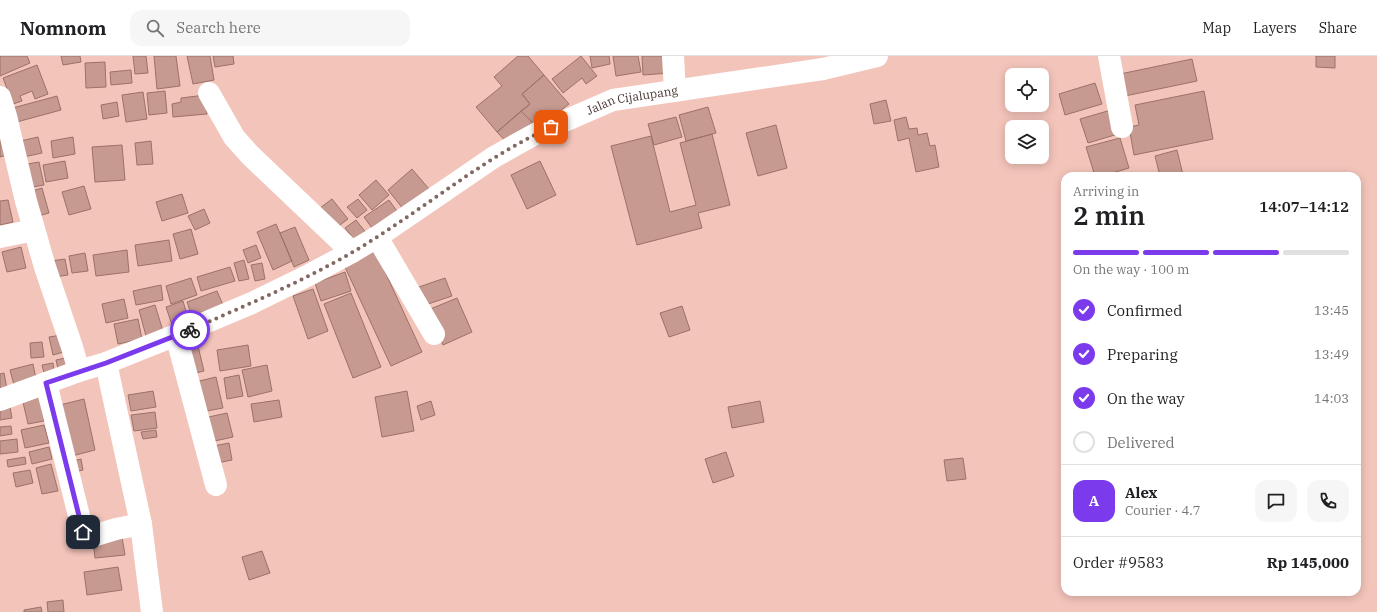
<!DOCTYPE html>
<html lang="en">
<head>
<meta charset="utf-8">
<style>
	body { margin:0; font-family:"IBM Plex Serif",serif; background:#f6f6f6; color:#202124; height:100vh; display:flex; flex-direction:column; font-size:15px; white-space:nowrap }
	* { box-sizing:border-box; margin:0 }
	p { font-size:13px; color:#757577 }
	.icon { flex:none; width:22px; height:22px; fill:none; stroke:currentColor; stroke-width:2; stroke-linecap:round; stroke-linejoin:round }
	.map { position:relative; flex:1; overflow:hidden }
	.drawer { position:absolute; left:1061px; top:116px; width:300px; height:424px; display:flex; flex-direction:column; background:#fff; border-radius:12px; box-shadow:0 2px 10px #0003 }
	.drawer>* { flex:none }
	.buttons { position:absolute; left:1005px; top:12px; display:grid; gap:8px }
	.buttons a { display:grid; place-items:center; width:44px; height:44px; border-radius:8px; background:#fff; box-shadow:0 2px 10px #0003; font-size:20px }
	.pin { position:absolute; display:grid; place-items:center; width:34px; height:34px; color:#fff; margin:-17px; border-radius:8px; box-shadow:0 2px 6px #0006 }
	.courier { position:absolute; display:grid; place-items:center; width:40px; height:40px; margin:-20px; border:3px solid #7c3aed; border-radius:50%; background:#fff; color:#222; box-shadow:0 1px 5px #0007 }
	.overview em { font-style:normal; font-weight:600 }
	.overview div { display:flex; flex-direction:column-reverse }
	.overview { display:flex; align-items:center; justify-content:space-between; height:68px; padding:0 12px }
	h1 { font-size:26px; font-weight:600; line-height:30px }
	.bar { display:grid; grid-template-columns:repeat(4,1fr); gap:6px 4px; align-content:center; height:48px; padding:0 12px }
	.bar i { height:5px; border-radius:3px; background:#e0e0e0 }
	.bar .on { background:#7c3aed }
	.bar p { grid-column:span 4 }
	.line { display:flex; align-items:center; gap:10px; padding:0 12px; border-top:1px solid #e0e0e0 }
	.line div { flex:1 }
	.round { display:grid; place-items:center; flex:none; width:42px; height:42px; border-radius:12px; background:#f6f6f6 }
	ol { padding:0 12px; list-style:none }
	li { display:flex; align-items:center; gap:12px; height:44px }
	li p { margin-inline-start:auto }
	li .icon { padding:4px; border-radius:50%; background:#7c3aed; color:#fff; stroke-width:4 }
	li:last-child { color:#757577 }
	li i { width:22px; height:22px; border:2px solid #e0e0e0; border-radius:50% }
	header { display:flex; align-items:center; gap:24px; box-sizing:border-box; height:56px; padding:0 20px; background:#fff; border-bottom:1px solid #e0e0e0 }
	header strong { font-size:19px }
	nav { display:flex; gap:22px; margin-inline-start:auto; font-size:14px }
	.search { width:280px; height:36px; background:#f6f6f6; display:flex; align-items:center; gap:10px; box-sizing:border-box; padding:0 14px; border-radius:12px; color:#757577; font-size:15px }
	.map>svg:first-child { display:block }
	.building { fill:#c79a91; stroke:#9b7169 }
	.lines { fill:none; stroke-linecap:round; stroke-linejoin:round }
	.minor { stroke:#fff; stroke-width:22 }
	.done { stroke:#836761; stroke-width:4; stroke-dasharray:0 7.2 }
	.route { stroke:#7c3aed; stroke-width:5 }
	.labels { text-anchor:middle; stroke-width:3.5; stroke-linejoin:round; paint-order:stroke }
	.street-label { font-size:12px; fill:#473531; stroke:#f3c4ba }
</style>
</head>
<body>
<header>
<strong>Nomnom</strong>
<div class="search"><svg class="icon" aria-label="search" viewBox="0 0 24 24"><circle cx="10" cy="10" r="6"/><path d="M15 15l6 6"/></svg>Search here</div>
<nav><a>Map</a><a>Layers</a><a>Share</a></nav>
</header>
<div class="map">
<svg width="1377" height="556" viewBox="0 0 1377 556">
	<rect width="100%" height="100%" fill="#f3c4ba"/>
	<path class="building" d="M0,0H27L30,7L0,20Z
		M61,0H80L81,6L63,9Z
		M133,0H146L148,17L135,18Z
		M154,0H176L180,30L157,33Z
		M187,0H210L214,24L193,28Z
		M213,0H233L234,8L215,11Z
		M518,0H528L544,19L522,38L530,48L497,76L476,51L502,30L494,21Z
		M581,0L597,20L586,28L582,22L563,37L552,23Z
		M590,0H609L610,8L592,12Z
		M613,0H638L641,16L616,20Z
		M642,0H668L670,17L643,19Z
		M1316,0H1335V12L1316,11Z
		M1192,3L1197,25L1125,40L1120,18Z
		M105,6L106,31L86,32L85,7Z
		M37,9L48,38L35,43L32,35L20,40L22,45L13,48L3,22Z
		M131,14L132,27L111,29L110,16Z
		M544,19L569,48L538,72L521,55L530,48L522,38Z
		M1095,27L1102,48L1065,59L1059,38Z
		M165,35L167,57L149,59L147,37Z
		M1204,35L1213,83L1134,99L1129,71L1139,69L1135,49Z
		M143,36L147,63L126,66L122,39Z
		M205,39L207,58L173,61L172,48L181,46V42Z
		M57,40L61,54L13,67L9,53Z
		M886,44L891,65L874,68L870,48Z
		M117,46L119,60L103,63L101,49Z
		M708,51L716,77L686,85L679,59Z
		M1111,54L1118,78L1088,87L1080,63Z
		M521,55L538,72L509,89L497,76Z
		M676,61L682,81L654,89L648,68Z
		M906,61L909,73L917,72L918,79L927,77L930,90L935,89L939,111L916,116L909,82L898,85L894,64Z
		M776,69L787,112L758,120L746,77Z
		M712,78L730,149L698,157L702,172L637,189L611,90L651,80L670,156L696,149L680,87Z
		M0,81L11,98L0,101Z
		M38,81L42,97L19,102L16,86Z
		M73,81L75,98L53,102L51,85Z
		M1120,82L1129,112L1102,120H1095L1086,91Z
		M151,85L153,108L137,109L135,87Z
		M122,89L125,124L95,126L92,91Z
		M1177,94L1183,119L1160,120L1155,100Z
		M65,105L68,122L46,126L43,109Z
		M540,105L556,139L527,153L511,119Z
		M39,106L44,129L27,132L22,109Z
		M412,113L429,133L404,154L388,134Z
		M376,124L389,139L372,154L359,139Z
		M84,130L91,153L69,159L62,136Z
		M42,132L49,157L35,161L29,136Z
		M182,138L188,157L162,165L156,146Z
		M332,143L348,163L336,172L320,152Z
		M358,143L367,154L357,162L347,151Z
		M8,144L13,166L0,169V145Z
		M389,144L399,158L374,175L364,161Z
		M204,153L210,167L195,174L188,160Z
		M356,164L367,178L356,186L345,172Z
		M276,168L292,205L273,214L257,176Z
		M295,171L309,204L294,211L280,177Z
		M191,173L198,198L180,203L173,178Z
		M169,184L172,205L138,210L135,189Z
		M256,189L261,202L248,207L243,194Z
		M21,191L26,212L7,216L2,196Z
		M127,194L129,216L96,220L93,199Z
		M375,194L422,296L391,310L344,209Z
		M85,197L88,215L72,217L69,200Z
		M65,203L68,219L54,221L51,205Z
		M244,204L249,223L239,225L234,207Z
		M262,207L265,223L255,225L251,209Z
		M230,211L235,225L201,235L197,221Z
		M345,216L351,235L321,245L315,227Z
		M191,222L197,239L171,248L166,230Z
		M445,222L452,240L422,250L416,232Z
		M161,229L163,244L136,249L133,235Z
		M313,233L328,275L308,283L293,240Z
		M217,235L223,249L192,260L187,246Z
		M351,237L381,311L353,322L324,248Z
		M457,242L472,276L443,289L428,254Z
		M124,243L128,262L106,267L102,248Z
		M183,245L189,266L173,272L166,251Z
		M155,249L163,275L146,280L139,254Z
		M682,250L690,274L669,281L660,257Z
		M138,263L142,283L118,288L114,268Z
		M61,279L64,296L53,299L49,281Z
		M42,286L44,301L31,302L30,287Z
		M197,286L204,315L191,318L184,289Z
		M248,289L251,310L220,315L217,294Z
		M65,302L68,310L58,313L56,304Z
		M53,307L54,315L44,317L42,309Z
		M33,308L36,323L14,329L10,314Z
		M267,309L272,335L248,341L242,314Z
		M4,317L7,333L0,335V318Z
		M239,319L243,340L227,343L224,322Z
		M216,321L223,352L201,356L195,326Z
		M153,335L156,351L131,355L128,339Z
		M407,335L414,375L382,381L375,341Z
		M39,339L44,365L28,368L22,342Z
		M84,343L95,394L68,401L56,350Z
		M279,344L282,361L254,366L251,348Z
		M431,345L435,359L421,364L417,350Z
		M760,345L764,366L732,372L728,351Z
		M10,351L12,362L0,364V352Z
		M155,356L157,372L134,375L131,359Z
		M227,357L233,381L210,386L204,362Z
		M44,369L49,387L25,392L21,374Z
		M11,370L12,378L0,380V371Z
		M156,374L157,381L143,383L141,376Z
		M17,383L18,396L0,398V385Z
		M229,387L232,404L217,407L213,390Z
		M49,391L52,403L32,408L29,396Z
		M726,396L734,420L713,427L705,403Z
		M25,401L26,408L8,411L7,404Z
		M963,402L966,423L947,425L944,404Z
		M81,403L83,414L70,417L68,406Z
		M51,408L58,435L42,438L36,412Z
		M30,414L33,427L16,431L13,417Z
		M122,481L125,499L95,502L93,485Z
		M262,495L270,517L249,524L242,501Z
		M118,511L122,534L87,539L84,516Z
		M63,544L64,556H48L47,546Z
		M41,551L42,556H24V554Z"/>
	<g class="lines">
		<g class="minor">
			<path d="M673,0L675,35"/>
			<path d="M1109,0L1122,71"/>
			<path d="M209,37L234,81L250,99L352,196"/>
			<path d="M0,41L6,60L26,145L45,211L72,291L79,315"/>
			<path d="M0,181L34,174"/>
			<path d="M377,181L434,278"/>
			<path d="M176,279L216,429"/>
			<path d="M106,307L141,468"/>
			<path d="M46,327L83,476L87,480H93L116,473L141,468L152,556"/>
			<path id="s1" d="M0,344L79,315L106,307L176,279L252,247L309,219L352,196L377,181L494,101L537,77L613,44L823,13L877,0"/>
		</g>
	</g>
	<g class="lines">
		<path class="done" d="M190,274C253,246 319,219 377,181C435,144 488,100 551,71"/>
		<path class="route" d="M83,476L46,327L106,307L190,274"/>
	</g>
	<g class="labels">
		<g class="street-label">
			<text dy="4" stroke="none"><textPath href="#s1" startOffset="704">Jalan Cijalupang</textPath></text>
		</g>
	</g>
</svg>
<div class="buttons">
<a><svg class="icon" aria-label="locate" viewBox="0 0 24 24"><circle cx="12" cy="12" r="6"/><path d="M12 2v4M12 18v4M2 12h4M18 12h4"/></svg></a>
<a><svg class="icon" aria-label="layers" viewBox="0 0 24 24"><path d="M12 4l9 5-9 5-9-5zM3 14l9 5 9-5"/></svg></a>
</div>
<div class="pin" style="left:551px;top:71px;background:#ea580c"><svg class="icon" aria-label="bag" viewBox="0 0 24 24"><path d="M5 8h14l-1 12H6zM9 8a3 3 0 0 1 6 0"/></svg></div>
<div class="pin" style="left:83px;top:476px;background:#1f2937"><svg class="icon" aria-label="home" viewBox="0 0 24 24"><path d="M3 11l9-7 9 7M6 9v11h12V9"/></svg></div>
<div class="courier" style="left:190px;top:274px"><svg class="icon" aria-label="bike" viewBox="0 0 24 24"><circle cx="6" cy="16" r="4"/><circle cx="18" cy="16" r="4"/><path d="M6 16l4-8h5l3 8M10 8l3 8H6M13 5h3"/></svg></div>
<section class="drawer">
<div class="overview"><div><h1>2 min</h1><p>Arriving in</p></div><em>14:07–14:12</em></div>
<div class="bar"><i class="on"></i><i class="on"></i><i class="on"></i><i></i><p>On the way · 100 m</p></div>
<ol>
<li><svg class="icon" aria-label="check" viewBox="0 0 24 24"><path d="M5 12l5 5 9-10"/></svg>Confirmed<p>13:45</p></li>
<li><svg class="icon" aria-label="check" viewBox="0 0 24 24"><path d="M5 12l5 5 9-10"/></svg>Preparing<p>13:49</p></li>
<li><svg class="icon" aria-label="check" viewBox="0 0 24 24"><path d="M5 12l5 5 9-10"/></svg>On the way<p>14:03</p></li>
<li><i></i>Delivered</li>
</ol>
<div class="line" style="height:72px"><b class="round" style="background:#7c3aed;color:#fff">A</b><div><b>Alex</b><p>Courier · 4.7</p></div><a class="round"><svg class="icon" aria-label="chat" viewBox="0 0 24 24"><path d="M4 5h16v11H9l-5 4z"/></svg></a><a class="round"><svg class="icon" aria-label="phone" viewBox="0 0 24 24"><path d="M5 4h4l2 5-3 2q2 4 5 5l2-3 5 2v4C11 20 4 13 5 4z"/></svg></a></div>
<div class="line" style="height:52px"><div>Order #9583</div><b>Rp 145,000</b></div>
</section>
</div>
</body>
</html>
